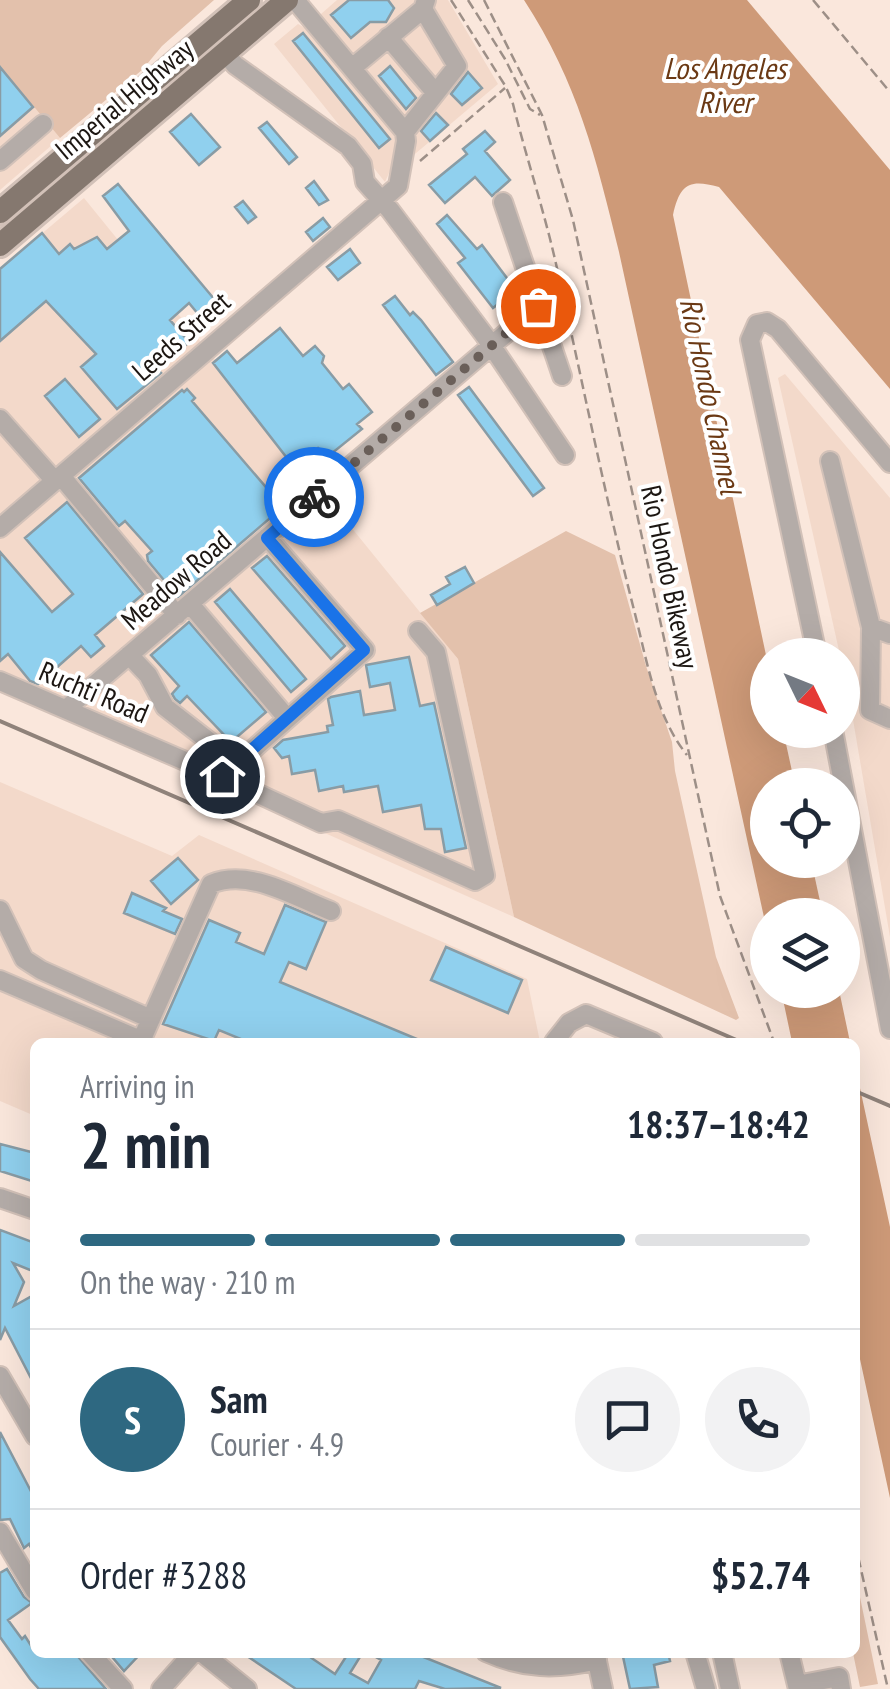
<!DOCTYPE html>
<html lang="en">
<head>
<meta charset="utf-8">
<style>
	body { margin:0; font-family:"PT Sans Narrow",sans-serif; background:#f2f2f3; color:#1f2937; height:100vh; display:flex; flex-direction:column; font-size:38px; white-space:nowrap }
	* { box-sizing:border-box; margin:0 }
	p { font-size:32px; color:#747a83 }
	.icon { flex:none; width:55px; height:55px; fill:none; stroke:currentColor; stroke-width:2; stroke-linecap:round; stroke-linejoin:round }
	.map { position:relative; flex:1; overflow:hidden }
	.details { position:absolute; left:30px; top:1038px; width:830px; height:620px; display:flex; flex-direction:column; background:#fff; border-radius:15px; box-shadow:0 10px 40px #0002 }
	.details>* { flex:none }
	.needle { width:65px; rotate:133deg }
	.tools { position:absolute; left:750px; top:638px; display:grid; gap:20px }
	.tools a { display:grid; place-items:center; width:110px; height:110px; border-radius:50%; background:#fff; box-shadow:0 10px 40px #0002; font-size:50px }
	.pin { position:absolute; display:grid; place-items:center; width:85px; height:85px; color:#fff; margin:-42px; border:5px solid #fff; border-radius:50%; box-shadow:0 2px 10px #0007 }
	.courier { position:absolute; display:grid; place-items:center; width:100px; height:100px; margin:-50px; border:8px solid #1a73e8; border-radius:50%; background:#fff; color:#222; box-shadow:0 2px 12px #0007 }
	.overview em { font-style:normal; font-weight:700 }
	.overview div { display:flex; flex-direction:column-reverse }
	.overview { display:flex; align-items:center; justify-content:space-between; height:170px; padding:0 50px }
	h1 { font-size:65px; font-weight:700; line-height:75px }
	.bar { display:grid; grid-template-columns:repeat(4,1fr); gap:15px 10px; align-content:center; height:120px; padding:0 50px }
	.bar i { height:12px; border-radius:8px; background:#e0e1e3 }
	.bar .on { background:#2e6881 }
	.bar p { grid-column:span 4 }
	.line { display:flex; align-items:center; gap:25px; padding:0 50px; border-top:2px solid #e0e1e3 }
	.line div { flex:1 }
	.round { display:grid; place-items:center; flex:none; width:105px; height:105px; border-radius:52px; background:#f2f2f3 }
	.map>svg:first-child { display:block }
	.built { fill:#f3d9ca }
	.green { fill:#e3c1ac }
	.water { fill:#ce9a78 }
	.building { fill:#90d0ee; stroke:#899ca5; stroke-width:2.5 }
	.lines { fill:none; stroke-linecap:round; stroke-linejoin:round }
	.minor-casing { stroke:#d2c1b8; stroke-width:22 }
	.major-casing { stroke:#d2c1b8; stroke-width:28 }
	.path { stroke:#9d8f87; stroke-width:2.5; stroke-dasharray:10 5; stroke-linecap:butt }
	.minor { stroke:#b4aca8; stroke-width:18 }
	.major { stroke:#85786f; stroke-width:22 }
	.rail { stroke:#8f827a; stroke-width:4 }
	.done { stroke:#6a5f59; stroke-width:10; stroke-dasharray:0 18 }
	.route { stroke:#1a73e8; stroke-width:12 }
	.labels { text-anchor:middle; stroke-width:8; stroke-linejoin:round; paint-order:stroke }
	.street-label { font-size:28px; fill:#1c1612; stroke:#fff }
	.water-label { font-size:30px; font-style:italic; fill:#6b3914; stroke:#fff }
</style>
</head>
<body>
<div class="map">
<svg width="890" height="1689" viewBox="0 0 890 1689">
	<rect width="100%" height="100%" fill="#fae7dc"/>
	<path class="built" d="M337,0H448L498,84L409,159L398,153L385,182L274,44L298,24L305,28Z
		M0,66L60,138L0,190Z
		M84,198L458,659L514,917L264,806L271,790L0,671V269Z
		M785,374L890,498V937L842,655H840L778,378Z
		M0,782L172,856L199,835L527,979L540,1042H35V1116L0,1101Z"/>
	<path class="green" d="M0,0H214L162,46L142,70L60,138L0,66Z
		M566,531L615,555L646,666L672,742L675,771L716,957L739,1018L736,1020L514,917L458,659L420,613Z
		M855,1573L878,1684L860,1687L853,1653Z"/>
	<path class="water" d="M524,0H747L890,170V389L719,187C689,179 680,184 673,215L767,660L768,730H783L795,785H768V860H811L823,915H768L767,931L619,252C596,158 578,83 524,0Z
		M781,990H839L850,1042H792Z
		M855,1065L890,1227V1498L855,1336Z"/>
	<path class="building" d="M349,0H388L394,8L386,22H370L351,38L331,15Z
		M303,33L390,139L379,148L293,41Z
		M390,66L416,98L406,109L379,76Z
		M0,67L33,107L0,136Z
		M468,72L482,88L462,105L451,94Z
		M436,113L448,125L430,141L421,131Z
		M191,114L220,147L199,165L170,132Z
		M267,122L297,157L289,164L259,128Z
		M485,131L495,142L485,151L510,180L492,196L475,177L445,203L429,185L467,154L463,149Z
		M314,181L328,200L319,205L306,188Z
		M118,184L225,312L208,326L189,303L170,320L189,342L157,369L161,373L117,409L81,367L96,354L46,301L0,341V269L42,233L59,254L70,244L74,249L97,237L107,249L129,231L103,196Z
		M243,201L256,217L248,223L235,207Z
		M447,215L477,249L482,245L516,290L493,308L458,263L465,258L437,224Z
		M323,218L330,227L313,241L306,232Z
		M350,249L360,263L338,280L327,267Z
		M395,296L410,315L413,312L421,320L453,362L436,375L383,305Z
		M280,328L303,356L315,346L324,356L322,363L343,389L349,384L372,412L357,424L362,429L326,458L318,448L294,467L213,363L227,351L237,363Z
		M65,379L100,419L79,437L45,396Z
		M469,387L544,488L533,496L458,395Z
		M187,389L195,398L192,401L283,507L178,597L148,561L147,555L152,551L125,521L119,526L79,478L182,390L184,392Z
		M67,502L143,594L95,635L104,646L91,657L81,646L38,684L30,681L8,654L0,661V552L52,612L73,594L25,538Z
		M267,556L345,646L331,659L252,568Z
		M465,567L474,583L437,605L431,595L450,584L446,577Z
		M230,589L306,679L291,692L215,602Z
		M189,622L266,712L231,742L187,696L180,703L175,699L172,694L179,686L151,655Z
		M409,657L420,706L434,703L466,848L445,852L441,829H425L421,805L383,812L378,786L344,792L343,786L319,791L315,770L292,774L289,756L282,758L274,748L283,740L328,732L327,726L333,725L328,699L331,697L360,691L364,715L395,710L390,683L370,687L366,665Z
		M178,858L198,880L171,904L151,881Z
		M132,893L166,908L163,911L182,919L175,934L124,913Z
		M285,905L326,922L306,969L289,962L280,982L424,1042H248L219,1030L214,1041L163,1024L209,920L240,933L236,942L264,954Z
		M446,947L522,980L508,1013L431,980Z
		M0,1144L35,1153V1182L0,1171Z
		M0,1230L35,1243V1272L13,1263L24,1282L14,1306L32,1296L35,1301V1386L5,1328L0,1340Z
		M0,1432L35,1499V1555L29,1544L24,1548L10,1519L0,1520Z
		M7,1569L24,1597L32,1603L8,1620L22,1639L25,1636L35,1652H74L106,1689H39L30,1679L0,1637V1573Z
		M108,1652H142L124,1671Z
		M241,1652H313L310,1657L335,1674L349,1652H363L350,1673L368,1683L381,1660L367,1652H411L501,1688L445,1689L419,1681L415,1689H296Z
		M622,1652H668L670,1661L654,1665L658,1687L630,1689Z"/>
	<g class="lines">
		<g class="minor-casing">
			<path id="minor" d="M388,37L434,91
				M225,53L235,65L348,146L362,164L365,182L390,210L485,336L565,455
				M352,68L423,9L426,0
				M405,132L457,66L423,9
				M0,161L43,124
				M503,202L562,376
				M0,419L55,481
				M830,461L871,627
				M61,476L177,615
				M0,528L398,186L406,141L405,132L295,0
				M267,537L365,650L222,777L321,823L338,820L475,881L485,875L436,652L418,631
				M190,604L287,718
				M890,634L871,627L870,710L890,719
				M129,655L148,675L165,707L237,763
				M817,655L750,340L757,324L767,322L778,329L890,463
				M0,681L222,777
				M66,709L538,306
				M833,730L890,1029
				M0,910L24,959L41,970L151,1019
				M0,980L145,1042
				M141,1041L211,884C250,868 294,897 331,911
				M554,1042L569,1023L586,1014L653,1042
				M0,1198L35,1210
				M0,1376L35,1436
				M0,1532L35,1591
				M89,1652L123,1689
				M201,1652L247,1689
				M486,1652C524,1669 556,1670 597,1660
				M595,1652L603,1689
				M695,1652L706,1689
				M722,1652L730,1689
				M789,1652L798,1689
				M797,1685L839,1677L841,1689
				M161,1689L194,1652"/>
		</g>
		<g class="major-casing">
			<path id="major" d="M0,212L249,0
				M0,245L287,0"/>
		</g>
		<path class="path" d="M451,0L506,87L513,104C527,161 546,216 558,273C583,384 605,496 633,606C646,655 654,714 687,755
			M468,0L505,59L530,109L540,115
			M484,0L542,115L573,220L720,896L774,1042
			M813,0L890,92
			M420,161L505,88
			M855,1543L888,1689"/>
		<use href="#minor" class="minor"/>
		<use href="#major" class="major"/>
		<path class="rail" d="M0,721L741,1042
			M855,1091L890,1106"/>
	</g>
	<g class="lines">
		<path class="done" d="M314,497L538,306"/>
		<path class="route" d="M222,776L364,650L267,538L314,497"/>
	</g>
	<g class="labels">
		<g class="street-label">
			<text transform="translate(124 99) rotate(-40)" y="10">Imperial Highway</text>
			<text transform="translate(181 336) rotate(-41)" y="10">Leeds Street</text>
			<text transform="translate(670 577) rotate(78)" y="10">Rio Hondo Bikeway</text>
			<text transform="translate(176 580) rotate(-41)" y="10">Meadow Road</text>
			<text transform="translate(94 692) rotate(23)" y="10">Ruchti Road</text>
		</g>
		<g class="water-label">
			<text x="725" y="79">Los Angeles<tspan x="725" dy="34">River</tspan></text>
			<text transform="translate(710 396) rotate(78)" y="10">Rio Hondo Channel</text>
		</g>
	</g>
</svg>
<div class="tools">
<a><svg class="needle" viewBox="-14 -14 28 28"><path d="M0-13l5 13h-10z" fill="#e53935"/><path d="M0 13l5-13h-10z" fill="#747a83"/></svg></a>
<a><svg class="icon" aria-label="locate" viewBox="0 0 24 24"><circle cx="12" cy="12" r="6"/><path d="M12 2v4M12 18v4M2 12h4M18 12h4"/></svg></a>
<a><svg class="icon" aria-label="layers" viewBox="0 0 24 24"><path d="M12 4l9 5-9 5-9-5zM3 14l9 5 9-5"/></svg></a>
</div>
<div class="pin" style="left:538px;top:306px;background:#ea580c"><svg class="icon" aria-label="bag" viewBox="0 0 24 24"><path d="M5 8h14l-1 12H6zM9 8a3 3 0 0 1 6 0"/></svg></div>
<div class="pin" style="left:222px;top:776px;background:#1f2937"><svg class="icon" aria-label="home" viewBox="0 0 24 24"><path d="M3 11l9-7 9 7M6 9v11h12V9"/></svg></div>
<div class="courier" style="left:314px;top:497px"><svg class="icon" aria-label="bike" viewBox="0 0 24 24"><circle cx="6" cy="16" r="4"/><circle cx="18" cy="16" r="4"/><path d="M6 16l4-8h5l3 8M10 8l3 8H6M13 5h3"/></svg></div>
<section class="details">
<div class="overview"><div><h1>2 min</h1><p>Arriving in</p></div><em>18:37–18:42</em></div>
<div class="bar"><i class="on"></i><i class="on"></i><i class="on"></i><i></i><p>On the way · 210 m</p></div>
<div class="line" style="height:180px"><b class="round" style="background:#2e6881;color:#fff">S</b><div><b>Sam</b><p>Courier · 4.9</p></div><a class="round"><svg class="icon" aria-label="chat" viewBox="0 0 24 24"><path d="M4 5h16v11H9l-5 4z"/></svg></a><a class="round"><svg class="icon" aria-label="phone" viewBox="0 0 24 24"><path d="M5 4h4l2 5-3 2q2 4 5 5l2-3 5 2v4C11 20 4 13 5 4z"/></svg></a></div>
<div class="line" style="height:130px"><div>Order #3288</div><b>$52.74</b></div>
</section>
</div>
</body>
</html>
